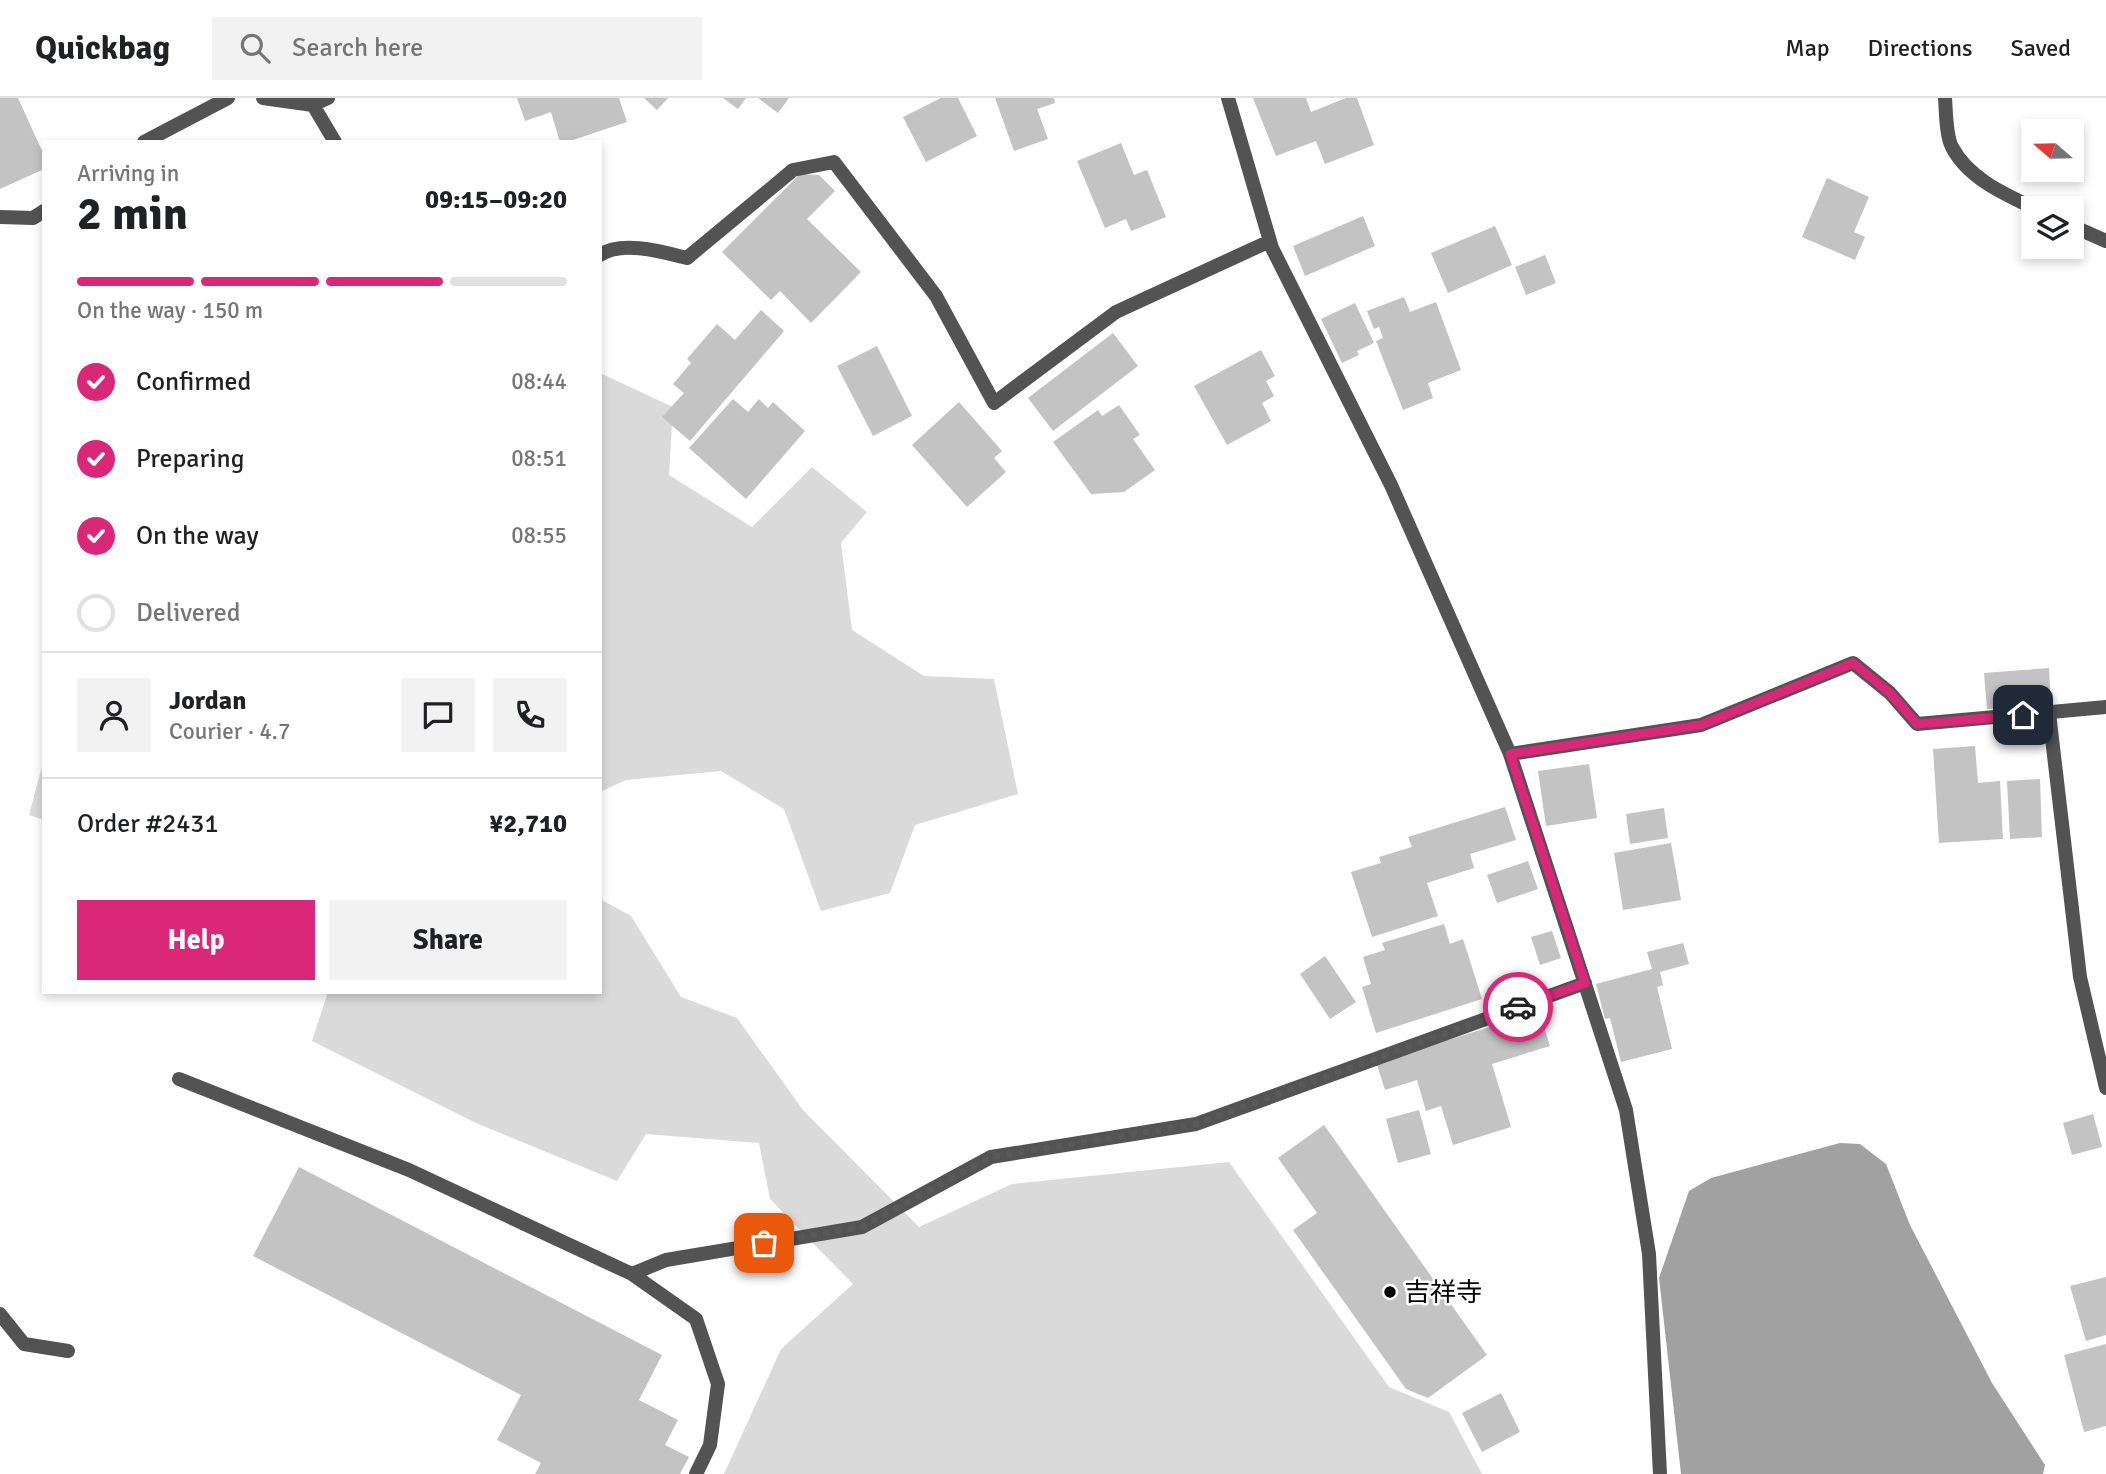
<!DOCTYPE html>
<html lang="en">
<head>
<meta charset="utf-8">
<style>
	body { margin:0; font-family:Signika,"Noto Sans JP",sans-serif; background:#f2f2f2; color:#202124; height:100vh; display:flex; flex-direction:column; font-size:26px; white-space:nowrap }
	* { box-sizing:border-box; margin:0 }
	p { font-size:23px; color:#757577 }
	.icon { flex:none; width:38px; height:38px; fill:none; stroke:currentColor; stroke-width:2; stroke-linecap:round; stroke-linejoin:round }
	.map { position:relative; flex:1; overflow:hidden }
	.side { position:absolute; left:42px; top:42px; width:560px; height:854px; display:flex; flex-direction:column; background:#fff; border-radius:0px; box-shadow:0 4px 10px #0003 }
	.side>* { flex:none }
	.needle { width:46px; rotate:290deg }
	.buttons { position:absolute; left:2021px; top:21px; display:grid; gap:14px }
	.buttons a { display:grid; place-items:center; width:63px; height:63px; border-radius:0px; background:#fff; box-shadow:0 4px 10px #0003; font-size:35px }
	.pin { position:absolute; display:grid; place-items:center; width:60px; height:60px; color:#fff; margin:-30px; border-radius:14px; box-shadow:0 4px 10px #0006 }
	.courier { position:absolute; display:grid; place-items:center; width:70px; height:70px; margin:-35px; border:5px solid #db2777; border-radius:50%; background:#fff; color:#222; box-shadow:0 2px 9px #0007 }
	.headline em { font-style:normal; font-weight:800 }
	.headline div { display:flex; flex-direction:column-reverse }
	.headline { display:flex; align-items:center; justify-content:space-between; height:119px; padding:0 35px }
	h1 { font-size:46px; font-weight:800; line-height:52px }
	.bar { display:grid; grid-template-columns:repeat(4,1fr); gap:10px 7px; align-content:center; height:84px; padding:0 35px }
	.bar i { height:9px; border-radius:5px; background:#e0e0e0 }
	.bar .selected { background:#db2777 }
	.bar p { grid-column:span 4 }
	.line { display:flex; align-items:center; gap:18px; padding:0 35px; border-top:2px solid #e0e0e0 }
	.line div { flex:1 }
	.round { display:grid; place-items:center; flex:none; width:74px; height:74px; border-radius:0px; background:#f2f2f2 }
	ol { padding:0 35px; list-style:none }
	li { display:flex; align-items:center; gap:21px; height:77px }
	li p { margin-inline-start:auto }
	li .icon { padding:7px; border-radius:50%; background:#db2777; color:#fff; stroke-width:4 }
	li:last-child { color:#757577 }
	li i { width:38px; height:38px; border:4px solid #e0e0e0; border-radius:50% }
	.action { display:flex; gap:14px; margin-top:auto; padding:14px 35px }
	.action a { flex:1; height:80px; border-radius:0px; background:#db2777; color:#fff; font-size:28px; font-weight:800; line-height:80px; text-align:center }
	.action a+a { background:#f2f2f2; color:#202124 }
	header { display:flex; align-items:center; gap:42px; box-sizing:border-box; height:98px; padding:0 35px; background:#fff; border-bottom:2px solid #e0e0e0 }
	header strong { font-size:33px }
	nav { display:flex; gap:38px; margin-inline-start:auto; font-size:24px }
	.search { width:490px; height:63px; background:#f2f2f2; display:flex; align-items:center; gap:18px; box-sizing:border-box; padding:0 24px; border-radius:0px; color:#757577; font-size:26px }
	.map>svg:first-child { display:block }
	.green { fill:#dadada }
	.water { fill:#a1a1a1 }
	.building { fill:#c3c3c3 }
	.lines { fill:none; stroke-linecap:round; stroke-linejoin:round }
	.street { stroke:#535353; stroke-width:14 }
	.done { stroke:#595959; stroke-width:7; stroke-dasharray:0 12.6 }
	.route { stroke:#db2777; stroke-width:9 }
	.poi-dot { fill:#000; stroke:#fff; stroke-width:2.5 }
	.labels { text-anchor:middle; stroke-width:5; stroke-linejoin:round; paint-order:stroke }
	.poi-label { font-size:26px; fill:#000; stroke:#fff; text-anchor:start }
</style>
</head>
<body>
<header>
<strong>Quickbag</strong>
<div class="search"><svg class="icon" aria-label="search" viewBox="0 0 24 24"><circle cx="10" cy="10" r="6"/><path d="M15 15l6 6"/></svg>Search here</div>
<nav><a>Map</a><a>Directions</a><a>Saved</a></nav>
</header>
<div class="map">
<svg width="2106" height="1376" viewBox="0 0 2106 1376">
	<rect width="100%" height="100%" fill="#fff"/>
	<path class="green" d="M600,275L673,309L669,377L752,429L812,369L867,414L841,445L852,532L924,578L994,581L1018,696L915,727L890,795L821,813L784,711L721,673L626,682L600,694Z
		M44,661V722L29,717Z
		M600,801L631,818L681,899L737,920L803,1012L919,1129L1012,1086L1229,1064L1389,1289L1449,1314L1482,1376H724L781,1251L853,1186L770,1101L759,1045L646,1036L617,1083L476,1025L312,943L328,894H600Z"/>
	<path class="water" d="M1840,1045L1860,1046L1886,1066L1910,1127L1992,1285L2045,1367L2043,1376H1681L1659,1180L1689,1093L1711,1080Z"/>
	<path class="building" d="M0,0H18L44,57V71L0,91Z
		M517,0H619L627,24L567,44H560L551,14L525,23Z
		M644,0H668L657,12Z
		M723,0H746L738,11Z
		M758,0H789L778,15Z
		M941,0H958L977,38L926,64L903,19Z
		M995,0H1054L1055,5L1037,11L1048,41L1014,53Z
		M1253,0H1306L1311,14L1346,0H1357L1374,47L1325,66L1316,43L1276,58Z
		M1121,45L1134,77L1147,72L1166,119L1131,133L1126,121L1105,130L1077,63Z
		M800,76L819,77L835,93L807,121L861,174L811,225L780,193L771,202L722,154Z
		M1827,80L1869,99L1854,134L1865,139L1855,162L1802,139Z
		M1363,118L1375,148L1305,178L1293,148Z
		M1495,128L1512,167L1448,195L1431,155Z
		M1545,157L1556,185L1526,197L1515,169Z
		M1404,199L1410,214L1436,204L1461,272L1428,285L1433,300L1403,312L1376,243L1383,240L1379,229L1374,231L1367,213Z
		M1355,205L1374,245L1357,253L1359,257L1342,265L1321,221Z
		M761,212L784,233L690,343L662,319L684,295L673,286L691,265L687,261L717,226L735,242Z
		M1113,235L1138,268L1053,333L1028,300Z
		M877,248L912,318L873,338L837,268Z
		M1261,252L1275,278L1266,283L1274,298L1262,305L1271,323L1227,347L1194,288Z
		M733,301L748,314L759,301L768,310L773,304L805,333L746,401L689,350Z
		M959,304L1002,353L994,360L1006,374L967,409L912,347Z
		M1119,307L1140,337L1133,341L1155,372L1124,394L1091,396L1053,344L1098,312L1102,318Z
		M2049,570L2051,607L1987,611L1984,575Z
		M1975,648L1978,685L2000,683L2003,741L1939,745L1933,651Z
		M1589,666L1597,720L1546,728L1538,673Z
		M2040,681L2042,739L2010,741L2007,683Z
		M1505,709L1516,742L1470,756L1474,770L1427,785L1438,818L1372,839L1351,774L1381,765L1379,759L1412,749L1408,739Z
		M1664,710L1668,740L1630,746L1626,716Z
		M1671,745L1681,802L1623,812L1614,755Z
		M1528,763L1538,791L1497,805L1487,777Z
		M1444,826L1450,846L1463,841L1482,901L1376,935L1362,889L1371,886L1363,859L1385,852L1382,845Z
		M1552,833L1561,860L1540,867L1531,839Z
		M1683,845L1689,866L1660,874L1663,887L1657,889L1672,951L1621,964L1610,920L1605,921L1596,886L1652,871L1647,854Z
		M1325,858L1356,904L1330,921L1300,876Z
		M1539,914L1550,948L1492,966L1511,1029L1453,1047L1441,1008L1426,1013L1417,982L1385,992L1376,964Z
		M1419,1012L1431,1056L1398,1065L1386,1021Z
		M2093,1016L2102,1049L2072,1057L2063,1025Z
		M1324,1027L1487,1257L1428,1300L1406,1291L1293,1132L1317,1115L1278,1060Z
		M299,1069L662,1257L639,1302L678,1322L665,1347L689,1359L680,1376H535L541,1365L497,1342L521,1297L253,1158Z
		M2106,1179V1237L2086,1243L2070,1188Z
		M2106,1246V1328L2084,1334L2064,1257Z
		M1501,1295L1520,1334L1482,1354L1462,1315Z"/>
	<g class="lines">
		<path class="street" d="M263,0L313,7L328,0
			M1228,0L1272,150L1391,387L1510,656L1626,1012L1649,1156L1660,1376
			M1945,0C1946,13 1946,38 1952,49C1968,80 2004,96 2034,110
			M313,7L335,44
			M144,44L228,0
			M0,119L33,120L44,113
			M2072,128L2106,143
			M600,157C622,142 663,154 687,160L793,72L834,64L936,198L994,305L1116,214L1270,143
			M2049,615L2080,879L2106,990
			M1510,656L1701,627L1853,565L1890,595L1917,626L2106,609
			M179,981L409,1072L632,1176L696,1221L718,1286L710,1347L696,1376
			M632,1176L666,1162L862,1129L991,1059L1196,1026L1585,885
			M0,1216L24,1246L68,1253"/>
	</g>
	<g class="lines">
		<path class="done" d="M764,1145L862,1129L991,1059L1196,1026L1518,909"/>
		<path class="route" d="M1518,909L1585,885L1510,656L1701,627L1853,565L1890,595L1917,626L2023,617"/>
	</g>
	<circle class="poi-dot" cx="1390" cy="1194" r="7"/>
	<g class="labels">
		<g class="poi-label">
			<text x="1404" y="1203">吉祥寺</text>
		</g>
	</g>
</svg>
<div class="buttons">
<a><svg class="needle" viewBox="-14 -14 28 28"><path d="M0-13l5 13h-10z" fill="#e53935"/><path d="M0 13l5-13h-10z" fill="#757577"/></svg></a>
<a><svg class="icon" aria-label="layers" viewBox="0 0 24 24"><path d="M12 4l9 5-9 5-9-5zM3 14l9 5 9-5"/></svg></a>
</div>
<div class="pin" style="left:764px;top:1145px;background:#ea580c"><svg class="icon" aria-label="bag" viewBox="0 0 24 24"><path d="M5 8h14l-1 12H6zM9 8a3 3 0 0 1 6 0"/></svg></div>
<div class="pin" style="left:2023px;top:617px;background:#1f2937"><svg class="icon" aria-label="home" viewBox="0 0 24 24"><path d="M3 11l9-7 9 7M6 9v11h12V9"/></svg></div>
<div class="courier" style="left:1518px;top:909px"><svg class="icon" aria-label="car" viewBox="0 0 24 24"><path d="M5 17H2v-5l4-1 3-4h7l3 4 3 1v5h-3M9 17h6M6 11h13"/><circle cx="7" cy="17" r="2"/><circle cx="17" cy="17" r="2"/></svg></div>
<section class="side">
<div class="headline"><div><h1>2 min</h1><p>Arriving in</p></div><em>09:15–09:20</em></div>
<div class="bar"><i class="selected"></i><i class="selected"></i><i class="selected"></i><i></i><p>On the way · 150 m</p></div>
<ol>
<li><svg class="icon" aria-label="check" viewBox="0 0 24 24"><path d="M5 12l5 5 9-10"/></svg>Confirmed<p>08:44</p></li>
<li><svg class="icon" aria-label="check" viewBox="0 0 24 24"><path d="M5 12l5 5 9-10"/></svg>Preparing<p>08:51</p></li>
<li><svg class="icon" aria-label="check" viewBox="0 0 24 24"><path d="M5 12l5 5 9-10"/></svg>On the way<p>08:55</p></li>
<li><i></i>Delivered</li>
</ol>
<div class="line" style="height:126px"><a class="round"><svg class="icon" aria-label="person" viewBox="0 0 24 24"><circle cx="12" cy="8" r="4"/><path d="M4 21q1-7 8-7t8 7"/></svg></a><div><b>Jordan</b><p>Courier · 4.7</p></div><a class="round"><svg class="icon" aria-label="chat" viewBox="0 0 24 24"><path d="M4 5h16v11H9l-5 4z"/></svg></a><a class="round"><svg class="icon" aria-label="phone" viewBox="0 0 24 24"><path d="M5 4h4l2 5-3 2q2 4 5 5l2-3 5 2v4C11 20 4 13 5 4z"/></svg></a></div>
<div class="line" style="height:91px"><div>Order #2431</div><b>¥2,710</b></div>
<div class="action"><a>Help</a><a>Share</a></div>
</section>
</div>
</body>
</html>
